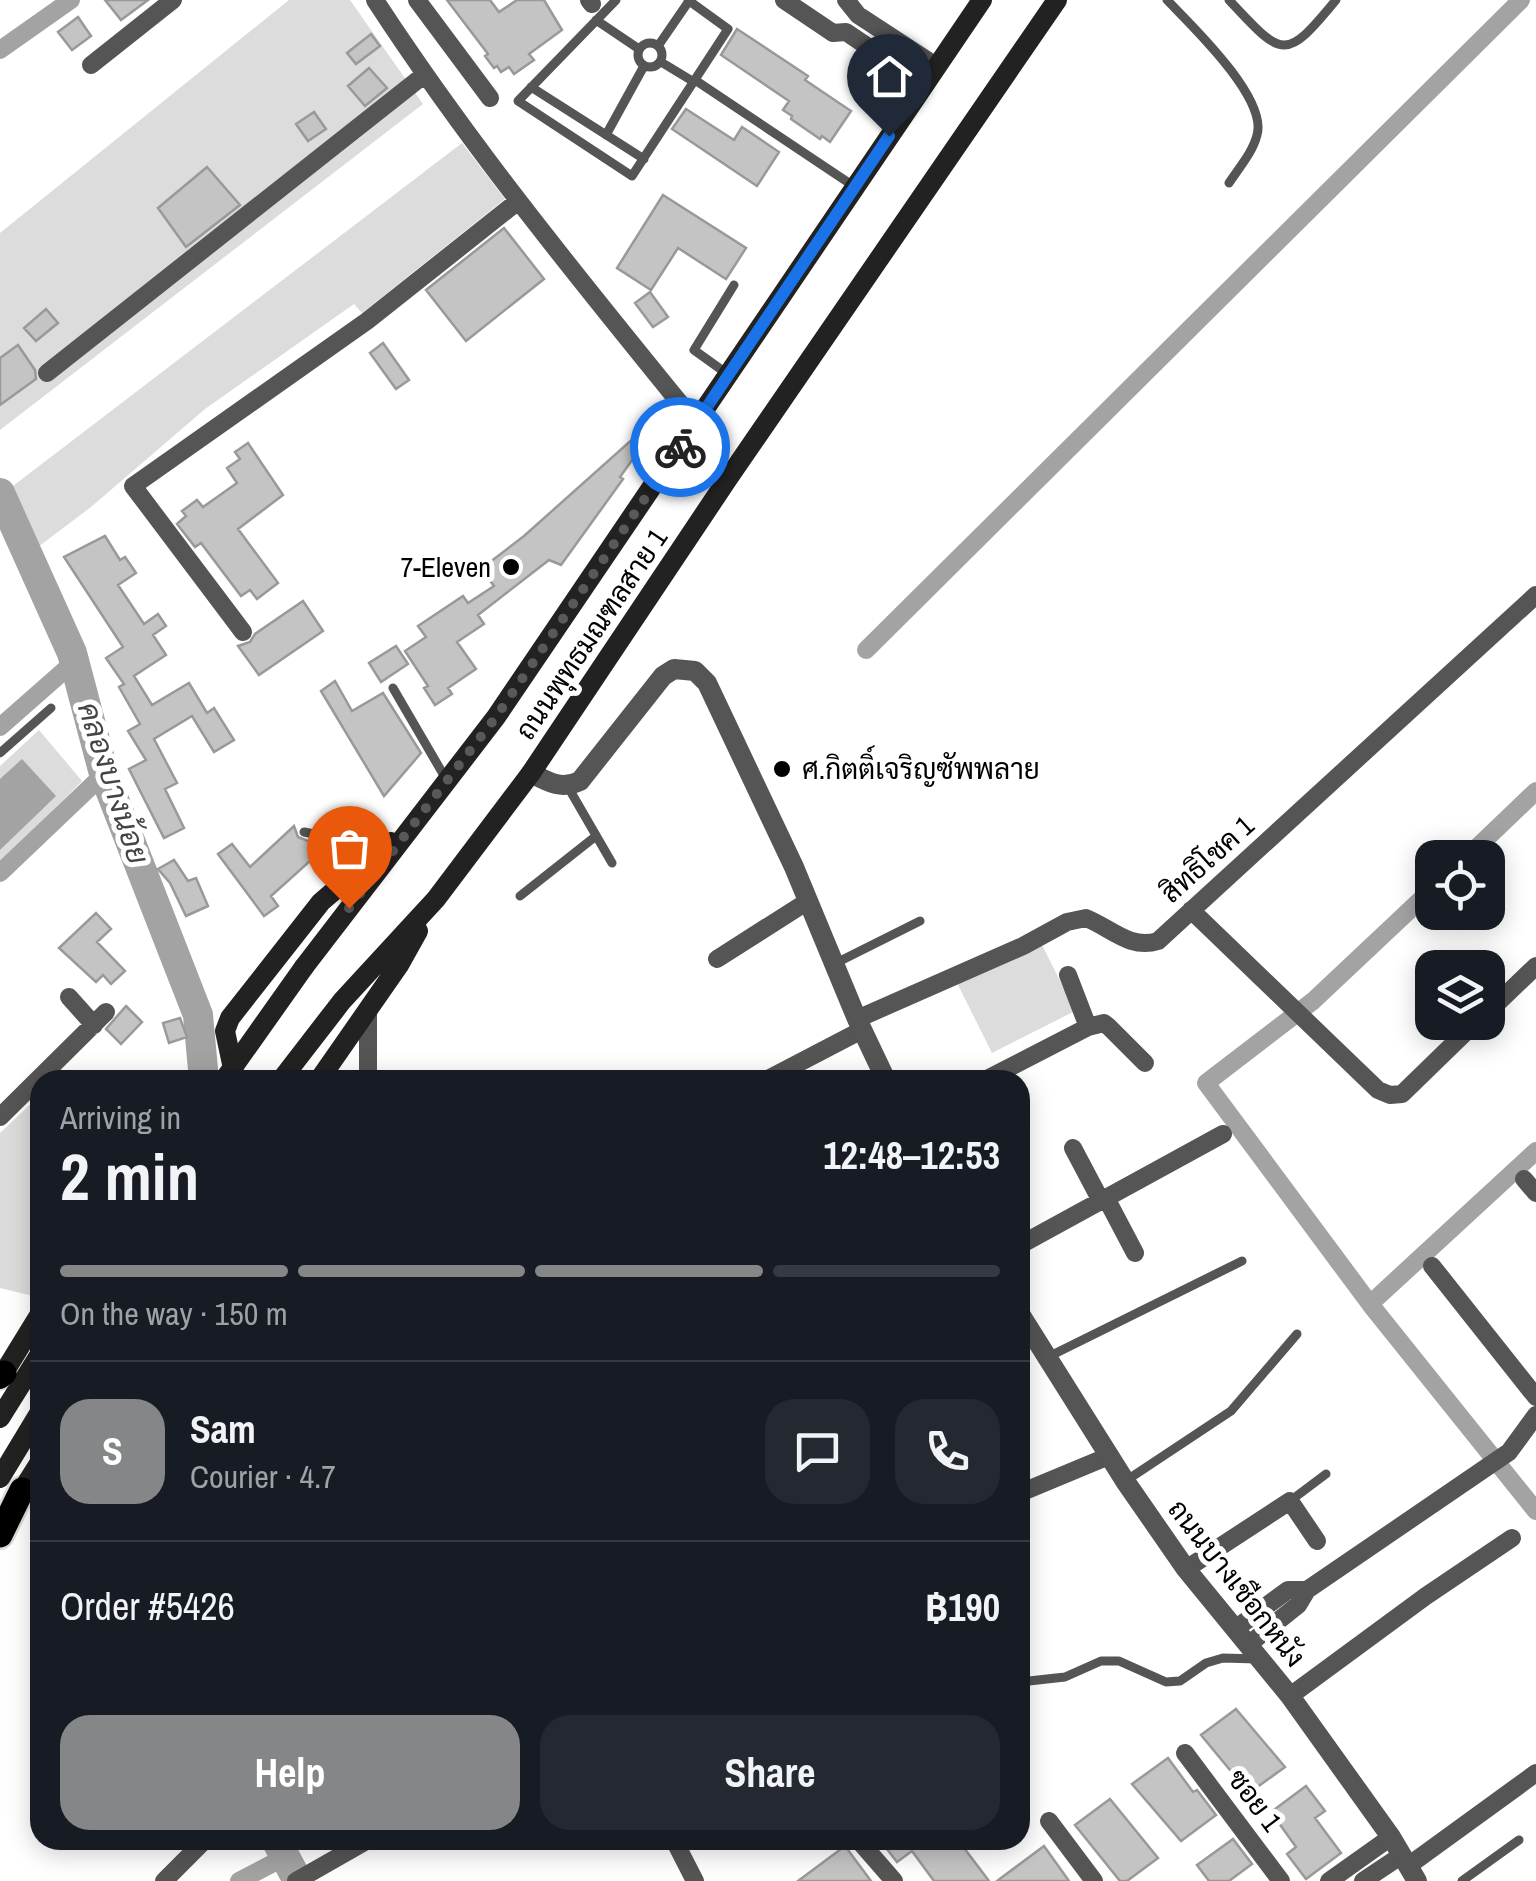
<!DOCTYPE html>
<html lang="en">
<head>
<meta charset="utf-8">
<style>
	body { margin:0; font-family:"Archivo Narrow",Sarabun,sans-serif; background:#242831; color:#f1f3f6; height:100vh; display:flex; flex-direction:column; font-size:38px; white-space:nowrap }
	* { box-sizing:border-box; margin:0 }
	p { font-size:32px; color:#9ea1a6 }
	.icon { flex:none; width:55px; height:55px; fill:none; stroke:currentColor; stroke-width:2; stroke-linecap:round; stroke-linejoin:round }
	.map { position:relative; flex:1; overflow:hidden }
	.panel { position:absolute; left:30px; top:1070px; width:1000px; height:780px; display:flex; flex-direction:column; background:#171b24; border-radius:30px; box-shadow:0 5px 25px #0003 }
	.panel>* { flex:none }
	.tools { position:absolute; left:1415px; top:840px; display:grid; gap:20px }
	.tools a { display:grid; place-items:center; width:90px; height:90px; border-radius:20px; background:#171b24; box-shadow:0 5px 25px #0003; font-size:50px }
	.pin { position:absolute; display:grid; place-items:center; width:85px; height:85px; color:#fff; margin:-102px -42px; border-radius:50% 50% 50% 0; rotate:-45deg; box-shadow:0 0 10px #0007 }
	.pin .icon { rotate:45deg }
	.courier { position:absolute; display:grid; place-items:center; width:100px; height:100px; margin:-50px; border:8px solid #1a73e8; border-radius:50%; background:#fff; color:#222; box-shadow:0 2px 12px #0007 }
	.headline em { font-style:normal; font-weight:700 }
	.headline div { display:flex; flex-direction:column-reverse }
	.headline { display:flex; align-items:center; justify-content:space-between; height:170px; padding:0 30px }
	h1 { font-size:65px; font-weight:700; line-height:75px }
	.bar { display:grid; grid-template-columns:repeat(4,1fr); gap:15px 10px; align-content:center; height:120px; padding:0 30px }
	.bar i { height:12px; border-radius:8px; background:#363941 }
	.bar .current { background:#858687 }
	.bar p { grid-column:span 4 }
	.line { display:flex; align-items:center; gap:25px; padding:0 30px; border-top:2px solid #363941 }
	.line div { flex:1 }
	.round { display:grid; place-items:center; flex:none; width:105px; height:105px; border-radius:30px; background:#242831 }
	.cta { display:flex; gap:20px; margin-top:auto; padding:20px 30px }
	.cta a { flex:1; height:115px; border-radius:30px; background:#858687; color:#fff; font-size:40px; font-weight:700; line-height:115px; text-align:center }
	.cta a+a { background:#242831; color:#f1f3f6 }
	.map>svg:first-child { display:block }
	.green { fill:#dcdcdc }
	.water { fill:#a3a3a3 }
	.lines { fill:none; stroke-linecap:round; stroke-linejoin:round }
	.canal { stroke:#a3a3a3; stroke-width:18 }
	.river { stroke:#a3a3a3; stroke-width:30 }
	.building { fill:#c4c4c4; stroke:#999; stroke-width:2.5 }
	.primary-casing { stroke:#dbdbdb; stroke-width:30 }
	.service { stroke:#555; stroke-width:9 }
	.minor { stroke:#555; stroke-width:18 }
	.tertiary { stroke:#555; stroke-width:20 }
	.secondary { stroke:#222; stroke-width:20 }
	.primary { stroke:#000; stroke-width:25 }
	.secondary-bridge { stroke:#222; stroke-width:20 }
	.done { stroke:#595959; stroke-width:10; stroke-dasharray:0 18 }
	.route { stroke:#1a73e8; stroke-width:12 }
	.poi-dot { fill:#000; stroke:#fff; stroke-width:4 }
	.labels { text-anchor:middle; stroke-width:10; stroke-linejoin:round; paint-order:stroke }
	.poi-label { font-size:28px; fill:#000; stroke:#fff; text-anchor:end }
	.street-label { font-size:28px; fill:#000; stroke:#fff }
	.water-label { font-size:30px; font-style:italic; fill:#444; stroke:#fff }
</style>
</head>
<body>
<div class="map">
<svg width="1536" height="1881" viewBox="0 0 1536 1881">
	<rect width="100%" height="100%" fill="#fff"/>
	<path class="green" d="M289,0H350L423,104L0,430V233Z
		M462,143L505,199L362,313L354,304L205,409L91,507L38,547L9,489Z
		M39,730L82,781L0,863V766Z
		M1037,935L1075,1011L992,1053L954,977Z
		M40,1095V1293L37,1297L0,1288V1133Z"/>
	<path class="water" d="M22,759L56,796L0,850V779Z"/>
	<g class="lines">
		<path class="canal" d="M0,50L71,0
			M866,650L1521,0
			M0,727L75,661
			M1466,858L1536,791
			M0,873L104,774
			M1432,889L1313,1001L1206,1083L1370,1304L1536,1511
			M1370,1304L1536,1151
			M239,1881L285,1857"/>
		<path class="river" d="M0,493L72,653L104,774L198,1015L204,1080
			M276,1840L298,1881"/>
	</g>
	<path class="building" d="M105,0H148L121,20Z
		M447,0H490L499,12L517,0H544L562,30L529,54L534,60L514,74L509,67L501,72L497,66L494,68L485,56L488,54Z
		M78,17L91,36L72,50L58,32Z
		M737,29L808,76L805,80L851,111L830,142L822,136L820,139L791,119L792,116L783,110L789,101L721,55Z
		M371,34L380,46L356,64L347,53Z
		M369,68L387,88L365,106L348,86Z
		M686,109L734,140L742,127L779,152L757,186L672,129Z
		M314,112L326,129L308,141L296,124Z
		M207,167L240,205L186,247L158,208Z
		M663,195L746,248L726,279L678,248L651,290L617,268Z
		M504,228L544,279L466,341L426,290Z
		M650,292L668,317L653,327L635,303Z
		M46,309L58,323L36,341L24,328Z
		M383,343L409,380L396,389L370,353Z
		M18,345L35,370L36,379L0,405V358Z
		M654,420L658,424L620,477L623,479L561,565L549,560L478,615L484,624L457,642L476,669L448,688L452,694L435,705L424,688L428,686L405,651L426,637L418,626L463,596L468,603L494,586L481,569L524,536Z
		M248,443L283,495L238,529L278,583L257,599L250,590L241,596L201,543L195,547L177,524L186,516L182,511L197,500L203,507L237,483L227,468L240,459L235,452Z
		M105,536L120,560L125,557L136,573L118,585L144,624L158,614L166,626L153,635L166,655L134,676L152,705L189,683L207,713L214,708L234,740L214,752L192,716L154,739L177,783L165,789L184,828L164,838L129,769L146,760L128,731L140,724L119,687L124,684L106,658L123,647L64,557Z
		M303,601L323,631L259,675L238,646L250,642L255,634Z
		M396,646L408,664L381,682L369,663Z
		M335,681L352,711L383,693L421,753L384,796L321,691Z
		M294,826L298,837L308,841L319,853L271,896L278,906L264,916L218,854L232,844L250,867Z
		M174,860L188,881L196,878L208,906L186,916L170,883L158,869Z
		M96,913L111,929L97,942L125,971L111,984L103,975L96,982L59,948Z
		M126,1006L142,1022L121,1044L106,1029Z
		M180,1018L187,1037L169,1043L163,1023Z
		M1236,1709L1285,1767L1249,1793L1201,1735Z
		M1168,1758L1193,1792L1197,1790L1216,1815L1181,1841L1132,1784Z
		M1306,1786L1325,1811L1315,1818L1341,1853L1306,1879L1287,1854L1296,1847L1271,1812Z
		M1110,1799L1158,1858L1127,1881H1120L1075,1825Z
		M1233,1839L1252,1864L1229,1881H1209L1197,1865Z
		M880,1840H958L989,1881H934L912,1851L897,1862Z
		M845,1846L871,1881H798Z
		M1044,1846L1069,1881H997Z"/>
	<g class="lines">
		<g class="primary-casing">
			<path id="primary" d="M0,1376L4,1373
				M0,1535L22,1490"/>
		</g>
		<path class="service" d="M616,0L518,101L632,176L728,29L688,0
			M1167,0C1191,25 1268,98 1257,135C1253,152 1238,169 1229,183
			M1229,0C1283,58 1285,62 1336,0
			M596,20L639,49
			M638 55a12 12 0 1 1 24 0a12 12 0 1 1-24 0Z
			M658,46L689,1
			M661,62L694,82
			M695,80L855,187
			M531,87L644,159
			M606,135L644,66
			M726,373L694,350L734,285
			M393,688L446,779
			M0,753L51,708
			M568,787L612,863
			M304,832L329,837L361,866
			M520,896L596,836
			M834,964L920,921
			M1048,1357L1242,1261
			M1127,1480L1231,1411L1297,1334
			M1290,1501L1326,1474
			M1020,1682L1065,1677L1101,1661H1119L1166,1682L1180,1681L1206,1663L1223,1658L1257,1659
			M1462,1881L1519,1840"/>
		<path class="minor" d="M375,0C472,149 584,285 696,423
			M417,0L490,98
			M589,0L592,4
			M784,0L833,33L846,32L923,84
			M846,0L858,15L936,66
			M91,65L173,0
			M47,373L424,75
			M243,632L133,486L367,321L517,202
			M1191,910L1378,1090L1390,1095L1402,1094L1476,1022
			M717,959L808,901
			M1068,975L1088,1027L1104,1023L1109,1027L1145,1063
			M69,997L94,1025
			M1488,1012L1536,966
			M857,1019L1023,946L1067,922L1086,918C1111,928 1130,950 1158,941L1536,595
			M368,1080V1010
			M766,1080L862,1030
			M985,1080L1088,1027
			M0,1117L106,1012
			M1073,1148L1101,1201
			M1524,1179L1536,1193
			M1106,1198L1135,1253
			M1020,1245L1223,1134
			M1432,1266L1536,1397
			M1020,1493L1109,1456
			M1186,1569L1290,1501L1317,1541
			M1307,1590L1509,1452L1536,1415
			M1235,1629L1288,1590H1307L1298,1605L1248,1645
			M1290,1696L1426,1596L1512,1538
			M1185,1753L1281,1881
			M1049,1821L1094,1881
			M674,1840L695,1881
			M861,1843L894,1881
			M1408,1866L1536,1773
			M164,1881L204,1841
			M296,1881L368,1840
			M1329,1881L1391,1837
			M1363,1881L1402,1855"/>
		<path class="tertiary" d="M531,773C548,782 561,790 580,781L663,676L674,669L695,671L707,683L794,867L857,1019L886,1080
			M1020,1314L1125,1481L1186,1569L1290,1696L1391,1837L1417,1881"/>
		<path class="secondary" d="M304,967L496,717L982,0
			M235,1078L225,1031L230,1018L321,902L391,842
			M281,1080L342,1001L436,899L531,773L727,480L1057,0
			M319,1080L399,965L418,931
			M0,1379L40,1314
			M0,1418L40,1354
			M0,1478L40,1412
			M14,1503L40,1462"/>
		<use href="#primary" class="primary"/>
		<path class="secondary-bridge" d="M224,1080L304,967"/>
	</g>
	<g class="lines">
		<path class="done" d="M349,908L496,717L680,447"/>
		<path class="route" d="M680,447L889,136"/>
	</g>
	<g class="poi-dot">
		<circle cx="511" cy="567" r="10"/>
		<circle cx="782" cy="769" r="10"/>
	</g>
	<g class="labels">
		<g class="poi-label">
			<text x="491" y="577">7-Eleven</text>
			<text x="802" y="779" text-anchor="start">ศ.กิตติ์เจริญซัพพลาย</text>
		</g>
		<g class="street-label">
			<text transform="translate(591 634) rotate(-56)" y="10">ถนนพุทธมณฑลสาย 1</text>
			<text transform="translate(1207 859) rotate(-42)" y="10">สิทธิโชค 1</text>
			<text transform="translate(1237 1583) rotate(52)" y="10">ถนนบางเชือกหนัง</text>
			<text transform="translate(1255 1800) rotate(53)" y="10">ซอย 1</text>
		</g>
		<g class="water-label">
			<text transform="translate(113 783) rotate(72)" y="10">คลองบางน้อย</text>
		</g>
	</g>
</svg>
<div class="tools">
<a><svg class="icon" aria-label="locate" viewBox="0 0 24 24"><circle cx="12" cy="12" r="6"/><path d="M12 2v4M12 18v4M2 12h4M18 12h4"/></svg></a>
<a><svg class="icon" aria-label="layers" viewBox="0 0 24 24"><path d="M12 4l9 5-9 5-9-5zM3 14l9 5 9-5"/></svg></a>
</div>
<div class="pin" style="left:349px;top:908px;background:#ea580c"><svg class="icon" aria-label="bag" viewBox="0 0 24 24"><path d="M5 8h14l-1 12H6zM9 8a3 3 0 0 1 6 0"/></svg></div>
<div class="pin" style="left:889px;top:136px;background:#1f2937"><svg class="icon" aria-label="home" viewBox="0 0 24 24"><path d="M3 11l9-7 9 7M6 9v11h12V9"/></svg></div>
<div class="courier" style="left:680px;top:447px"><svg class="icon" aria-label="bike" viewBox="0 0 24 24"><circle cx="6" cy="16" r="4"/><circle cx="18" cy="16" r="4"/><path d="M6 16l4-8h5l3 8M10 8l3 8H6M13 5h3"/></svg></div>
<section class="panel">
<div class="headline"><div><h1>2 min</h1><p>Arriving in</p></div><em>12:48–12:53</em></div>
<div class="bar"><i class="current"></i><i class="current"></i><i class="current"></i><i></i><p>On the way · 150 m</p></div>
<div class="line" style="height:180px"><b class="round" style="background:#858687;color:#fff">S</b><div><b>Sam</b><p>Courier · 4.7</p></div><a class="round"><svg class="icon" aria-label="chat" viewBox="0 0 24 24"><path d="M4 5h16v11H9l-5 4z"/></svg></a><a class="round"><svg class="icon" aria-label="phone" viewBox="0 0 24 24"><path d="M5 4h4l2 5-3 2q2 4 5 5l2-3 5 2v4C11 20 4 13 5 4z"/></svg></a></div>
<div class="line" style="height:130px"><div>Order #5426</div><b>฿190</b></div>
<div class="cta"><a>Help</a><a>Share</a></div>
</section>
</div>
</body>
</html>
